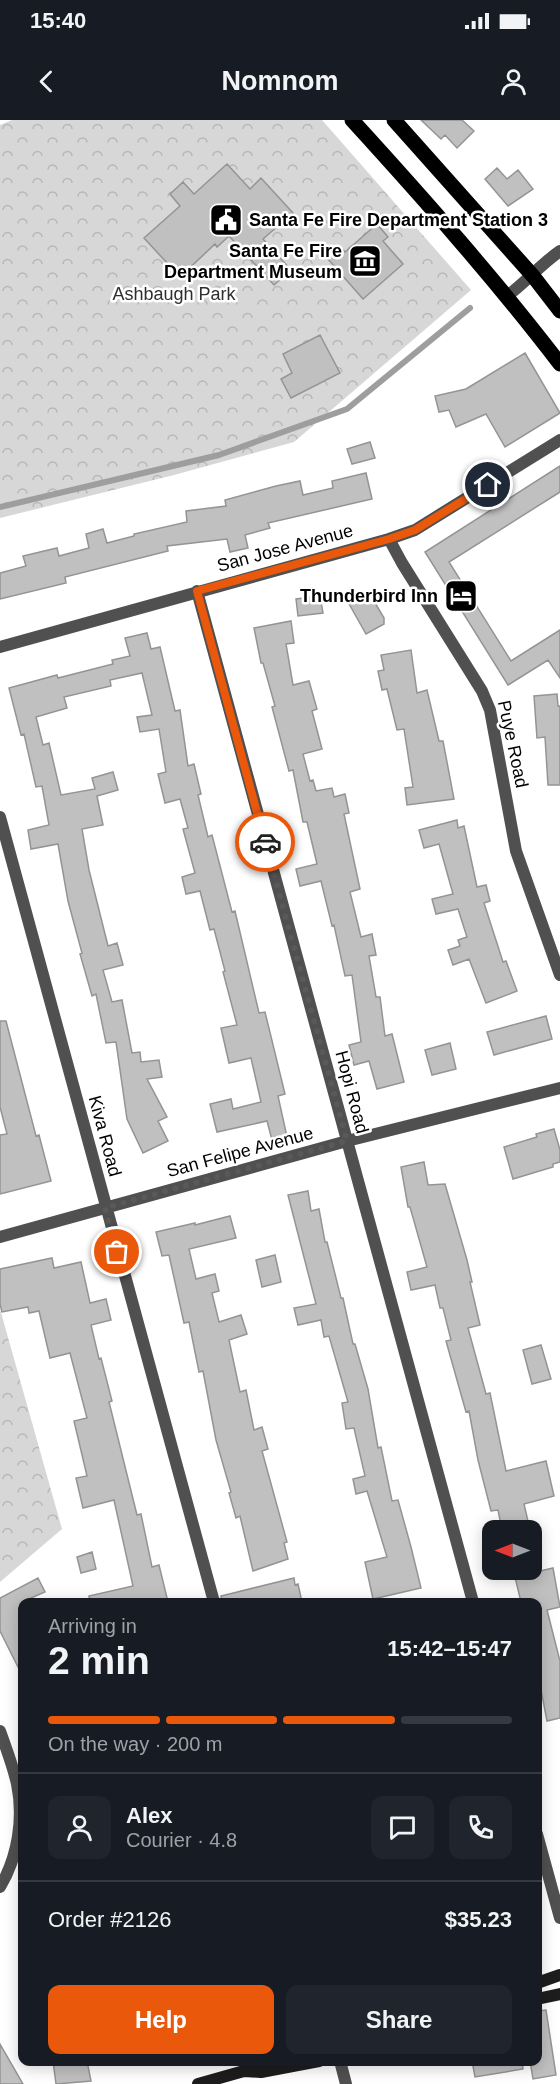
<!DOCTYPE html>
<html lang="en">
<head>
<meta charset="utf-8">
<style>
	body { margin:0; font-family:Helvetica,sans-serif; background:#20242c; color:#f1f3f6; height:100vh; display:flex; flex-direction:column; font-size:22px; white-space:nowrap }
	* { box-sizing:border-box; margin:0 }
	p { font-size:20px; color:#9ea1a6 }
	.icon { flex:none; width:33px; height:33px; fill:none; stroke:currentColor; stroke-width:2; stroke-linecap:round; stroke-linejoin:round }
	.map { position:relative; flex:1; overflow:hidden }
	.drawer { position:absolute; left:18px; top:1478px; width:524px; height:468px; display:flex; flex-direction:column; background:#171b24; border-radius:12px; box-shadow:0 3px 15px #0003 }
	.drawer>* { flex:none }
	.needle { width:39px; rotate:270deg }
	.fabs { position:absolute; left:482px; top:1400px; display:grid; gap:12px }
	.fabs a { display:grid; place-items:center; width:60px; height:60px; border-radius:12px; background:#171b24; box-shadow:0 3px 15px #0003; font-size:30px }
	.pin { position:absolute; display:grid; place-items:center; width:51px; height:51px; color:#fff; margin:-26px; border:3px solid #fff; border-radius:50%; box-shadow:0 2px 6px #0007 }
	.courier { position:absolute; display:grid; place-items:center; width:60px; height:60px; margin:-30px; border:4px solid #ea580c; border-radius:50%; background:#fff; color:#222; box-shadow:0 2px 8px #0007 }
	.summary em { font-style:normal; font-weight:600 }
	.summary div { display:flex; flex-direction:column-reverse }
	.summary { display:flex; align-items:center; justify-content:space-between; height:102px; padding:0 30px }
	h1 { font-size:39px; font-weight:600; line-height:45px }
	.bar { display:grid; grid-template-columns:repeat(4,1fr); gap:9px 6px; align-content:center; height:72px; padding:0 30px }
	.bar i { height:8px; border-radius:4px; background:#363941 }
	.bar .selected { background:#ea580c }
	.bar p { grid-column:span 4 }
	.line { display:flex; align-items:center; gap:15px; padding:0 30px; border-top:2px solid #363941 }
	.line div { flex:1 }
	.round { display:grid; place-items:center; flex:none; width:63px; height:63px; border-radius:12px; background:#20242c }
	.button { display:flex; gap:12px; margin-top:auto; padding:12px 30px }
	.button a { flex:1; height:69px; border-radius:12px; background:#ea580c; color:#fff; font-size:24px; font-weight:600; line-height:69px; text-align:center }
	.button a+a { background:#20242c; color:#f1f3f6 }
	.status { display:flex; justify-content:space-between; align-items:center; height:42px; padding:0 30px; background:#171b24; direction:ltr }
	.status svg { height:16px; fill:currentColor }
	header { display:flex; justify-content:space-between; align-items:center; height:78px; padding:0 30px; background:#171b24; font-size:27px; font-weight:600 }
	.map>svg:first-child { display:block }
	.park { fill:url(#park-crowns) }
	.lines { fill:none; stroke-linecap:round; stroke-linejoin:round }
	.stream { stroke:#9e9e9e; stroke-width:6 }
	.building { fill:#c0c0c0; stroke:#949494; stroke-width:1.5 }
	.street { stroke:#505050; stroke-width:12 }
	.secondary { stroke:#1d1d1d; stroke-width:12 }
	.primary { stroke:#000; stroke-width:15 }
	.done { stroke:#595959; stroke-width:6; stroke-dasharray:0 10.8 }
	.route { stroke:#ea580c; stroke-width:8 }
	.labels { text-anchor:middle; stroke-width:5; stroke-linejoin:round; paint-order:stroke }
	.poi-label { font-size:18px; font-weight:bold; fill:#000; stroke:#fff; text-anchor:end }
	.park-label { font-size:18px; fill:#2e2e2e; stroke:#fff }
	.street-label { font-size:18px; fill:#000; stroke:#fff }
</style>
</head>
<body>
<div class="status"><b>15:40</b><svg viewBox="0 0 49 12"><path d="M0 12V9h3v3zM5 12V6h3v6zM10 12V3h3v9zM15 12V0h3v12zM26 1h20v11H26zM47 4h2v5h-2z"/></svg></div>
<header><svg class="icon" aria-label="back" viewBox="0 0 24 24"><path d="M15 5l-7 7 7 7"/></svg>Nomnom<svg class="icon" aria-label="person" viewBox="0 0 24 24"><circle cx="12" cy="8" r="4"/><path d="M4 21q1-7 8-7t8 7"/></svg></header>
<div class="map">
<svg width="560" height="1964" viewBox="0 0 560 1964">
	<defs>
		<pattern id="park-crowns" width="20" height="18" patternUnits="userSpaceOnUse" patternTransform="scale(1.5)"><rect width="20" height="18" fill="#d7d7d7"/><path d="M2 6a3 3 0 1 1 6 0M12 15a3 3 0 1 1 6 0" fill="none" stroke="#b7b7b7"/></pattern>
	</defs>
	<rect width="100%" height="100%" fill="#fff"/>
	<path class="park" d="M12,0H322L471,170L294,322L174,355L0,398V5Z
		M0,1189L62,1409L0,1462Z"/>
	<g class="lines">
		<path class="stream" d="M0,387L219,335L347,289L470,188"/>
	</g>
	<path class="building" d="M421,0H462L474,11L457,28L445,15L441,19Z
		M227,44L250,69L261,58L293,93L263,119L291,150L274,165L229,116L217,127L215,124L180,157L144,118L180,86L170,74L183,62L194,74Z
		M497,48L507,59L518,50L533,69L508,86L485,59Z
		M377,104L388,117L383,121L403,144L363,179L327,138L340,126L345,132Z
		M320,215L340,253L291,278L281,259L292,253L283,234Z
		M525,233L560,293L505,327L486,294L456,307L449,290L439,292L435,276L466,269Z
		M370,322L375,338L352,344L347,329Z
		M560,346V372L449,442L511,541L560,510V558L548,540L508,565L425,432Z
		M366,353L372,379L268,403L270,408L245,415L248,428L230,432L227,419L167,426L168,431L65,457L66,463L0,479V453L26,446L23,436L57,428L59,436L89,428L86,414L103,409L107,423L134,416V414L187,402L186,391L226,386L225,380L276,366L300,361L303,375L333,368L332,361Z
		M368,471L384,498V504L366,514L348,482Z
		M320,476L323,493L298,496L296,479Z
		M291,501L294,523L286,524L293,565L309,561L317,589L312,591L322,629L303,634L310,661L313,660L316,671L332,668L334,677L345,674L349,693L344,694L360,769L350,772L361,817L372,814L376,835L369,836L376,877H380L385,916L392,914L404,962L377,969L369,941L354,945L349,925L361,922L352,855L345,856L334,805L332,806L321,761L300,766L296,749L317,744L307,702H303L293,650L289,651L272,587L275,586L263,543H261L254,508Z
		M147,513L151,529L160,527L175,591L180,590L188,646L194,644L201,674L198,675L208,717L212,715L232,792L235,791L259,893L265,892L285,974L278,976L287,1017L272,1020L267,1001L217,1012L210,984L231,979L233,989L261,982L251,938L229,943L221,908L237,905L223,852L225,851L214,809L210,810L200,771L186,774L182,757L195,753L183,709L188,708L180,679L165,683L158,654L166,652L159,609L140,612L137,597L152,595L142,553L110,560L111,566L64,577L67,588L36,597L43,625L49,623L61,675L95,669L92,658L113,652L118,670L97,676L103,705L82,709L89,750L108,826L117,823L123,845L103,850L112,882L122,880L132,933L140,932L141,942L159,940L162,957L147,959L167,997L158,1001L168,1021L143,1033L127,999L116,922L106,923L96,874L92,876L80,834L82,833L68,781L58,724L31,729L28,710L49,705L42,666L36,667L24,614L21,615L9,568L57,555L58,558L113,544L112,540L130,536L125,518Z
		M411,530L417,573L427,570L439,621H443L454,679L407,685L405,668L413,667L404,609L397,610L387,569L382,570L378,551L384,550L381,535Z
		M557,574L558,586H560V665H548L545,617L537,618L534,576Z
		M457,700L458,708L464,706L477,767L486,765L490,781L484,783L503,842L506,841L517,871L486,883L469,839L453,845L448,830L460,826L458,820L467,817L458,789L436,794L432,779L453,774L439,724L424,728L419,710Z
		M546,896L552,919L494,935L487,912Z
		M0,901H6L36,1016L39,1015L51,1061L0,1074V1015L7,1014L0,987Z
		M450,923L456,949L432,955L425,930Z
		M554,1009L560,1030V1042L553,1044V1047L513,1059L504,1027L537,1017L536,1014Z
		M424,1042L428,1065L445,1064L467,1140L472,1162H470L480,1205L468,1208L486,1274L490,1273L506,1351L546,1341L554,1376L524,1384L530,1410H502L498,1390L491,1391L478,1340L469,1291L466,1292L446,1221L451,1220L443,1188H440L435,1165L411,1170L407,1152L427,1147L410,1087H408L401,1047Z
		M308,1071L311,1091L319,1089L325,1122H327L341,1178H343L353,1224H355L368,1269L378,1328L381,1327L392,1381L398,1380L411,1427L421,1468L373,1479L365,1442L387,1437L367,1371L356,1374L353,1359L365,1356L354,1308L346,1309L342,1283L348,1282L329,1216L324,1217L321,1200L298,1205L294,1188L316,1184L288,1075Z
		M230,1096L236,1118L189,1129L196,1159L215,1154L219,1171L212,1173L219,1202L241,1195L247,1214L229,1220L240,1272L246,1270L254,1310L262,1307L268,1329L262,1331L287,1422L284,1423L288,1439L253,1451L240,1396L236,1398L229,1373L231,1372L216,1320L203,1251L199,1252L189,1202L184,1203L169,1135L162,1136L156,1112L195,1103V1105Z
		M275,1135L281,1162L262,1167L256,1140Z
		M52,1138L54,1148L81,1142L90,1183L106,1179L111,1200L91,1205L99,1239L101,1238L112,1281L109,1282L137,1395L141,1394L152,1447L159,1445L168,1482H90L89,1476L133,1466L114,1380L83,1388L76,1358L87,1356L74,1301L87,1298L70,1233L50,1238L39,1191L29,1193L28,1187L2,1192L0,1184V1149Z
		M541,1225L551,1259L532,1264L523,1230Z
		M92,1432L96,1449L81,1453L77,1437Z
		M553,1448L560,1487L547,1490L560,1541V1598L547,1601L537,1549V1482H521L515,1457Z
		M38,1458L45,1472L22,1482V1555L0,1511V1478Z
		M294,1458L295,1465L298,1464L302,1482H222L221,1476Z
		M546,1890L556,1955L533,1959L530,1941H537V1891Z
		M0,1924L23,1964H0Z
		M53,1941H87L91,1961L56,1964Z
		M472,1941H522L523,1949L475,1957Z"/>
	<g class="lines">
		<path class="street" d="M507,176C526,162 541,144 560,131
			M389,419L402,443L482,571L490,590L516,731L560,855
			M197,471L473,1482
			M0,527L389,419L415,410L560,320
			M0,697L214,1482
			M0,1117L347,1021L560,968
			M0,1611C6,1628 13,1646 17,1664C24,1698 18,1737 0,1767
			M537,1714L560,1798
			M340,1941L346,1964"/>
		<path class="secondary" d="M537,1863L560,1855
			M537,1879L560,1874
			M244,1951L261,1952L319,1941
			M198,1964L244,1951L262,1941"/>
		<path class="primary" d="M352,0C424,79 495,159 560,244
			M394,0L533,156L560,191"/>
	</g>
	<g class="lines">
		<path class="done" d="M117,1132L105,1088L347,1021L265,722"/>
		<path class="route" d="M265,722L197,471L389,419L415,410L488,365"/>
	</g>
	<defs>
		<g id="civic-square" transform="scale(1.725)"><rect x="-9" y="-9" width="18" height="18" rx="4" fill="#000" stroke="#fff"/><path d="M-.6-6.5H3V-4.5H.6V-3L4-1V1h2V6H-6V1h2V-1L-.6-3ZM-1.2 2.5V6h2.4V2.5Z" fill="#fff"/></g>
		<g id="museum-square" transform="scale(1.725)"><rect x="-9" y="-9" width="18" height="18" rx="4" fill="#000" stroke="#fff"/><path d="M0-6L6-3V-2H-6V-3ZM-5-1h2V3h-2ZM-1-1h2V3h-2ZM3-1h2V3H3ZM-6 4H6V6H-6Z" fill="#fff"/></g>
		<g id="hotel-square" transform="scale(1.725)"><rect x="-9" y="-9" width="18" height="18" rx="4" fill="#000" stroke="#fff"/><path d="M-6-4.5h1.5V1H6V5H4.5V3h-9V5H-6ZM-4 0a1.8 1.8 0 1 1 3.6 0ZM.5 0V-2.5h3Q6-2.5 6 0Z" fill="#fff"/></g>
	</defs>
	<g fill-rule="evenodd">
		<use href="#civic-square" x="226" y="100"/>
		<use href="#museum-square" x="365" y="141"/>
		<use href="#hotel-square" x="461" y="476"/>
	</g>
	<g class="labels">
		<g class="poi-label">
			<text x="249" y="106" text-anchor="start">Santa Fe Fire Department Station 3</text>
			<text x="342" y="137">Santa Fe Fire<tspan x="342" dy="21">Department Museum</tspan></text>
			<text x="438" y="482">Thunderbird Inn</text>
		</g>
		<g class="park-label">
			<text x="174" y="180">Ashbaugh Park</text>
		</g>
		<g class="street-label">
			<text transform="translate(285 428) rotate(-15)" y="6">San Jose Avenue</text>
			<text transform="translate(513 624) rotate(78)" y="6">Puye Road</text>
			<text transform="translate(352 972) rotate(75)" y="6">Hopi Road</text>
			<text transform="translate(105 1016) rotate(75)" y="6">Kiva Road</text>
			<text transform="translate(240 1032) rotate(-15)" y="6">San Felipe Avenue</text>
		</g>
	</g>
</svg>
<div class="fabs">
<a><svg class="needle" viewBox="-14 -14 28 28"><path d="M0-13l5 13h-10z" fill="#e53935"/><path d="M0 13l5-13h-10z" fill="#9ea1a6"/></svg></a>
</div>
<div class="pin" style="left:117px;top:1132px;background:#ea580c"><svg class="icon" aria-label="bag" viewBox="0 0 24 24"><path d="M5 8h14l-1 12H6zM9 8a3 3 0 0 1 6 0"/></svg></div>
<div class="pin" style="left:488px;top:365px;background:#1f2937"><svg class="icon" aria-label="home" viewBox="0 0 24 24"><path d="M3 11l9-7 9 7M6 9v11h12V9"/></svg></div>
<div class="courier" style="left:265px;top:722px"><svg class="icon" aria-label="car" viewBox="0 0 24 24"><path d="M5 17H2v-5l4-1 3-4h7l3 4 3 1v5h-3M9 17h6M6 11h13"/><circle cx="7" cy="17" r="2"/><circle cx="17" cy="17" r="2"/></svg></div>
<section class="drawer">
<div class="summary"><div><h1>2 min</h1><p>Arriving in</p></div><em>15:42–15:47</em></div>
<div class="bar"><i class="selected"></i><i class="selected"></i><i class="selected"></i><i></i><p>On the way · 200 m</p></div>
<div class="line" style="height:108px"><a class="round"><svg class="icon" aria-label="person" viewBox="0 0 24 24"><circle cx="12" cy="8" r="4"/><path d="M4 21q1-7 8-7t8 7"/></svg></a><div><b>Alex</b><p>Courier · 4.8</p></div><a class="round"><svg class="icon" aria-label="chat" viewBox="0 0 24 24"><path d="M4 5h16v11H9l-5 4z"/></svg></a><a class="round"><svg class="icon" aria-label="phone" viewBox="0 0 24 24"><path d="M5 4h4l2 5-3 2q2 4 5 5l2-3 5 2v4C11 20 4 13 5 4z"/></svg></a></div>
<div class="line" style="height:78px"><div>Order #2126</div><b>$35.23</b></div>
<div class="button"><a>Help</a><a>Share</a></div>
</section>
</div>
</body>
</html>
